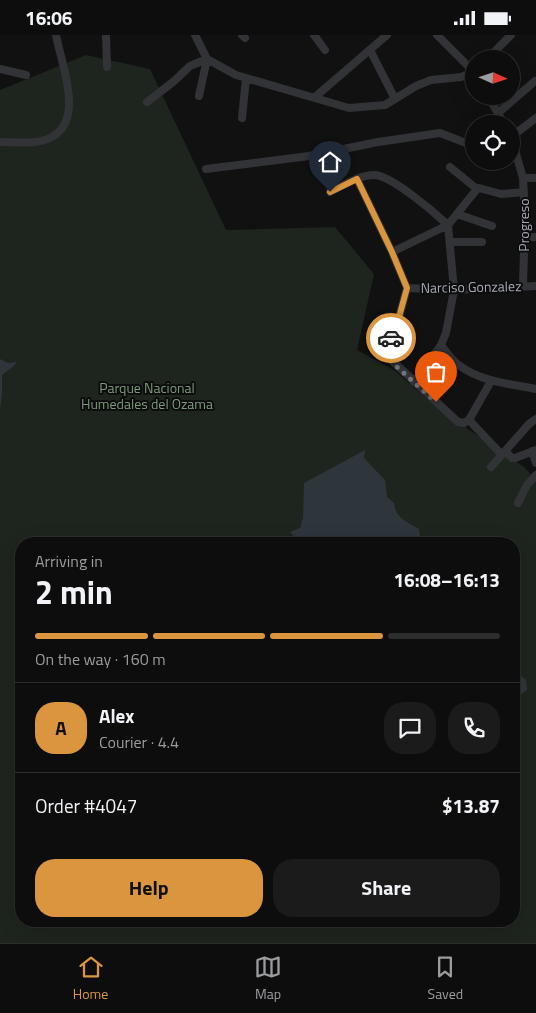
<!DOCTYPE html>
<html lang="en">
<head>
<meta charset="utf-8">
<style>
	body { margin:0; font-family:"Titillium Web",sans-serif; background:#1b1b1c; color:#f1f3f6; height:100vh; display:flex; flex-direction:column; font-size:19px; white-space:nowrap }
	* { box-sizing:border-box; margin:0 }
	p { font-size:16px; color:#9a9c9e }
	.icon { flex:none; width:28px; height:28px; fill:none; stroke:currentColor; stroke-width:2; stroke-linecap:round; stroke-linejoin:round }
	.map { position:relative; flex:1; overflow:hidden }
	.side { position:absolute; left:15px; top:502px; width:505px; height:390px; display:flex; flex-direction:column; background:#0d0d0e; border-radius:20px; box-shadow:0 5px 20px #0002,0 0 0 1px #2d2d2e }
	.side>* { flex:none }
	.needle { width:32px; rotate:93deg }
	.tools { position:absolute; left:465px; top:15px; display:grid; gap:10px }
	.tools a { display:grid; place-items:center; width:55px; height:55px; border-radius:50%; background:#0d0d0e; box-shadow:0 5px 20px #0002,0 0 0 1px #2d2d2e; font-size:25px }
	.pin { position:absolute; display:grid; place-items:center; width:42px; height:42px; color:#fff; margin:-51px -21px; border-radius:50% 50% 50% 0; rotate:-45deg; box-shadow:0 0 5px #0007 }
	.pin .icon { rotate:45deg }
	.courier { position:absolute; display:grid; place-items:center; width:50px; height:50px; margin:-25px; border:4px solid #dc953f; border-radius:50%; background:#fff; color:#222; box-shadow:0 1px 6px #0007 }
	.overview em { font-style:normal; font-weight:700 }
	.overview div { display:flex; flex-direction:column-reverse }
	.overview { display:flex; align-items:center; justify-content:space-between; height:85px; padding:0 20px }
	h1 { font-size:32px; font-weight:700; line-height:38px }
	.bar { display:grid; grid-template-columns:repeat(4,1fr); gap:8px 5px; align-content:center; height:60px; padding:0 20px }
	.bar i { height:6px; border-radius:4px; background:#2d2d2e }
	.bar .selected { background:#dc953f }
	.bar p { grid-column:span 4 }
	.line { display:flex; align-items:center; gap:12px; padding:0 20px; border-top:1px solid #2d2d2e }
	.line div { flex:1 }
	.round { display:grid; place-items:center; flex:none; width:52px; height:52px; border-radius:20px; background:#1b1b1c }
	.primary-button { display:flex; gap:10px; margin-top:auto; padding:10px 20px }
	.primary-button a { flex:1; height:58px; border-radius:20px; background:#dc953f; color:#111; font-size:20px; font-weight:700; line-height:58px; text-align:center }
	.primary-button a+a { background:#1b1b1c; color:#f1f3f6 }
	.status { display:flex; justify-content:space-between; align-items:center; height:35px; padding:0 25px; background:#0d0d0e; direction:ltr }
	.status svg { height:14px; fill:currentColor }
	.dock { display:flex; justify-content:space-around; align-items:center; height:70px; border-top:1px solid #2d2d2e; background:#0d0d0e; font-size:14px; color:#9a9c9e }
	.dock a { display:grid; justify-items:center; gap:2px }
	.dock .selected { color:#dc953f }
	.map>svg:first-child { display:block }
	.green { fill:#1e241e; fill-rule:evenodd }
	.water { fill:#2e363b }
	.lines { fill:none; stroke-linecap:round; stroke-linejoin:round }
	.minor { stroke:#323336; stroke-width:8 }
	.done { stroke:#717479; stroke-width:5; stroke-dasharray:0 9 }
	.route { stroke:#dc953f; stroke-width:6 }
	.labels { text-anchor:middle; stroke-width:4; stroke-linejoin:round; paint-order:stroke }
	.street-label { font-size:14px; fill:#a4a9b1; stroke:#0c0c0d }
	.park-label { font-size:14px; fill:#7e9a7c; stroke:#0c0c0d }
</style>
</head>
<body>
<div class="status"><b>16:06</b><svg viewBox="0 0 49 12"><path d="M0 12V9h3v3zM5 12V6h3v6zM10 12V3h3v9zM15 12V0h3v12zM26 1h20v11H26zM47 4h2v5h-2z"/></svg></div>
<div class="map">
<svg width="536" height="908" viewBox="0 0 536 908">
	<rect width="100%" height="100%" fill="#111112"/>
	<path class="green" d="M86,20L150,34L226,195L335,192L374,239L357,315L394,335L440,375L524,432L536,445V908H0V55ZM21,509H514V886H21Z"/>
	<path class="water" d="M0,324L8,328L16,327L15,330L2,340V358L0,375Z
		M365,415L364,423L385,445L387,462L394,468C395,483 407,487 419,494L421,506L423,509H315L310,501L297,505L290,497L300,493L303,483L304,448Z
		M514,635L526,645L527,655L518,662L514,657Z"/>
	<g class="lines">
		<path class="minor" d="M106,0L107,32
			M195,0L207,24L236,40L349,73L385,70L416,51L431,45L461,42L474,37
			M242,0L245,3
			M314,0L325,15
			M437,0L474,37
			M370,15L395,64
			M487,24L511,0
			M0,34L26,40
			M199,61L207,24
			M488,61L504,89
			M315,62L387,0
			M147,67L173,47L190,31L207,24
			M498,78L535,46
			M242,83L246,43
			M511,101L523,143L525,182L523,251
			M511,102L536,83
			M0,107C15,107 35,110 50,103C86,86 61,29 56,0
			M450,132L477,154
			M206,134L309,121L378,107L440,98L474,111
			M523,143H536
			M357,144L392,217L407,253L396,293L384,318L458,387L464,388L469,385
			M330,157C342,151 359,140 374,140C391,140 434,177 448,190L454,255L446,298L441,310C446,317 453,326 460,331C482,347 511,349 536,354
			M457,179L492,191
			M524,203L536,202
			M450,207H482
			M392,217L448,190L477,154L479,153L501,159L524,157
			M407,253L454,255L536,251
			M414,347L441,310
			M469,385L502,420
			M469,385L491,346
			M505,416L512,423H515L536,415
			M532,416L536,428
			M491,432L529,389L536,384
			M518,468L527,450L536,440"/>
	</g>
	<g class="lines">
		<path class="done" d="M391,303C387,310 382,315 386,322L436,367"/>
		<path class="route" d="M330,157L357,144L392,217L407,253L396,293L391,303"/>
	</g>
	<g class="labels">
		<g class="street-label">
			<text transform="translate(524 190) rotate(-90)" y="5">Progreso</text>
			<text transform="translate(471 252) rotate(-1)" y="5">Narciso Gonzalez</text>
		</g>
		<g class="park-label">
			<text x="147" y="358">Parque Nacional<tspan x="147" dy="16">Humedales del Ozama</tspan></text>
		</g>
	</g>
</svg>
<div class="tools">
<a><svg class="needle" viewBox="-14 -14 28 28"><path d="M0-13l5 13h-10z" fill="#e53935"/><path d="M0 13l5-13h-10z" fill="#9a9c9e"/></svg></a>
<a><svg class="icon" aria-label="locate" viewBox="0 0 24 24"><circle cx="12" cy="12" r="6"/><path d="M12 2v4M12 18v4M2 12h4M18 12h4"/></svg></a>
</div>
<div class="pin" style="left:436px;top:367px;background:#ea580c"><svg class="icon" aria-label="bag" viewBox="0 0 24 24"><path d="M5 8h14l-1 12H6zM9 8a3 3 0 0 1 6 0"/></svg></div>
<div class="pin" style="left:330px;top:157px;background:#1f2937"><svg class="icon" aria-label="home" viewBox="0 0 24 24"><path d="M3 11l9-7 9 7M6 9v11h12V9"/></svg></div>
<div class="courier" style="left:391px;top:303px"><svg class="icon" aria-label="car" viewBox="0 0 24 24"><path d="M5 17H2v-5l4-1 3-4h7l3 4 3 1v5h-3M9 17h6M6 11h13"/><circle cx="7" cy="17" r="2"/><circle cx="17" cy="17" r="2"/></svg></div>
<section class="side">
<div class="overview"><div><h1>2 min</h1><p>Arriving in</p></div><em>16:08–16:13</em></div>
<div class="bar"><i class="selected"></i><i class="selected"></i><i class="selected"></i><i></i><p>On the way · 160 m</p></div>
<div class="line" style="height:90px"><b class="round" style="background:#dc953f;color:#111">A</b><div><b>Alex</b><p>Courier · 4.4</p></div><a class="round"><svg class="icon" aria-label="chat" viewBox="0 0 24 24"><path d="M4 5h16v11H9l-5 4z"/></svg></a><a class="round"><svg class="icon" aria-label="phone" viewBox="0 0 24 24"><path d="M5 4h4l2 5-3 2q2 4 5 5l2-3 5 2v4C11 20 4 13 5 4z"/></svg></a></div>
<div class="line" style="height:65px"><div>Order #4047</div><b>$13.87</b></div>
<div class="primary-button"><a>Help</a><a>Share</a></div>
</section>
</div>
<nav class="dock">
<a class="selected"><svg class="icon" aria-label="home" viewBox="0 0 24 24"><path d="M3 11l9-7 9 7M6 9v11h12V9"/></svg>Home</a>
<a><svg class="icon" aria-label="map" viewBox="0 0 24 24"><path d="M3 6l6-2 6 2 6-2v14l-6 2-6-2-6 2zM9 4v14M15 6v14"/></svg>Map</a>
<a><svg class="icon" aria-label="saved" viewBox="0 0 24 24"><path d="M7 4h10v16l-5-4-5 4z"/></svg>Saved</a>
</nav>
</body>
</html>
